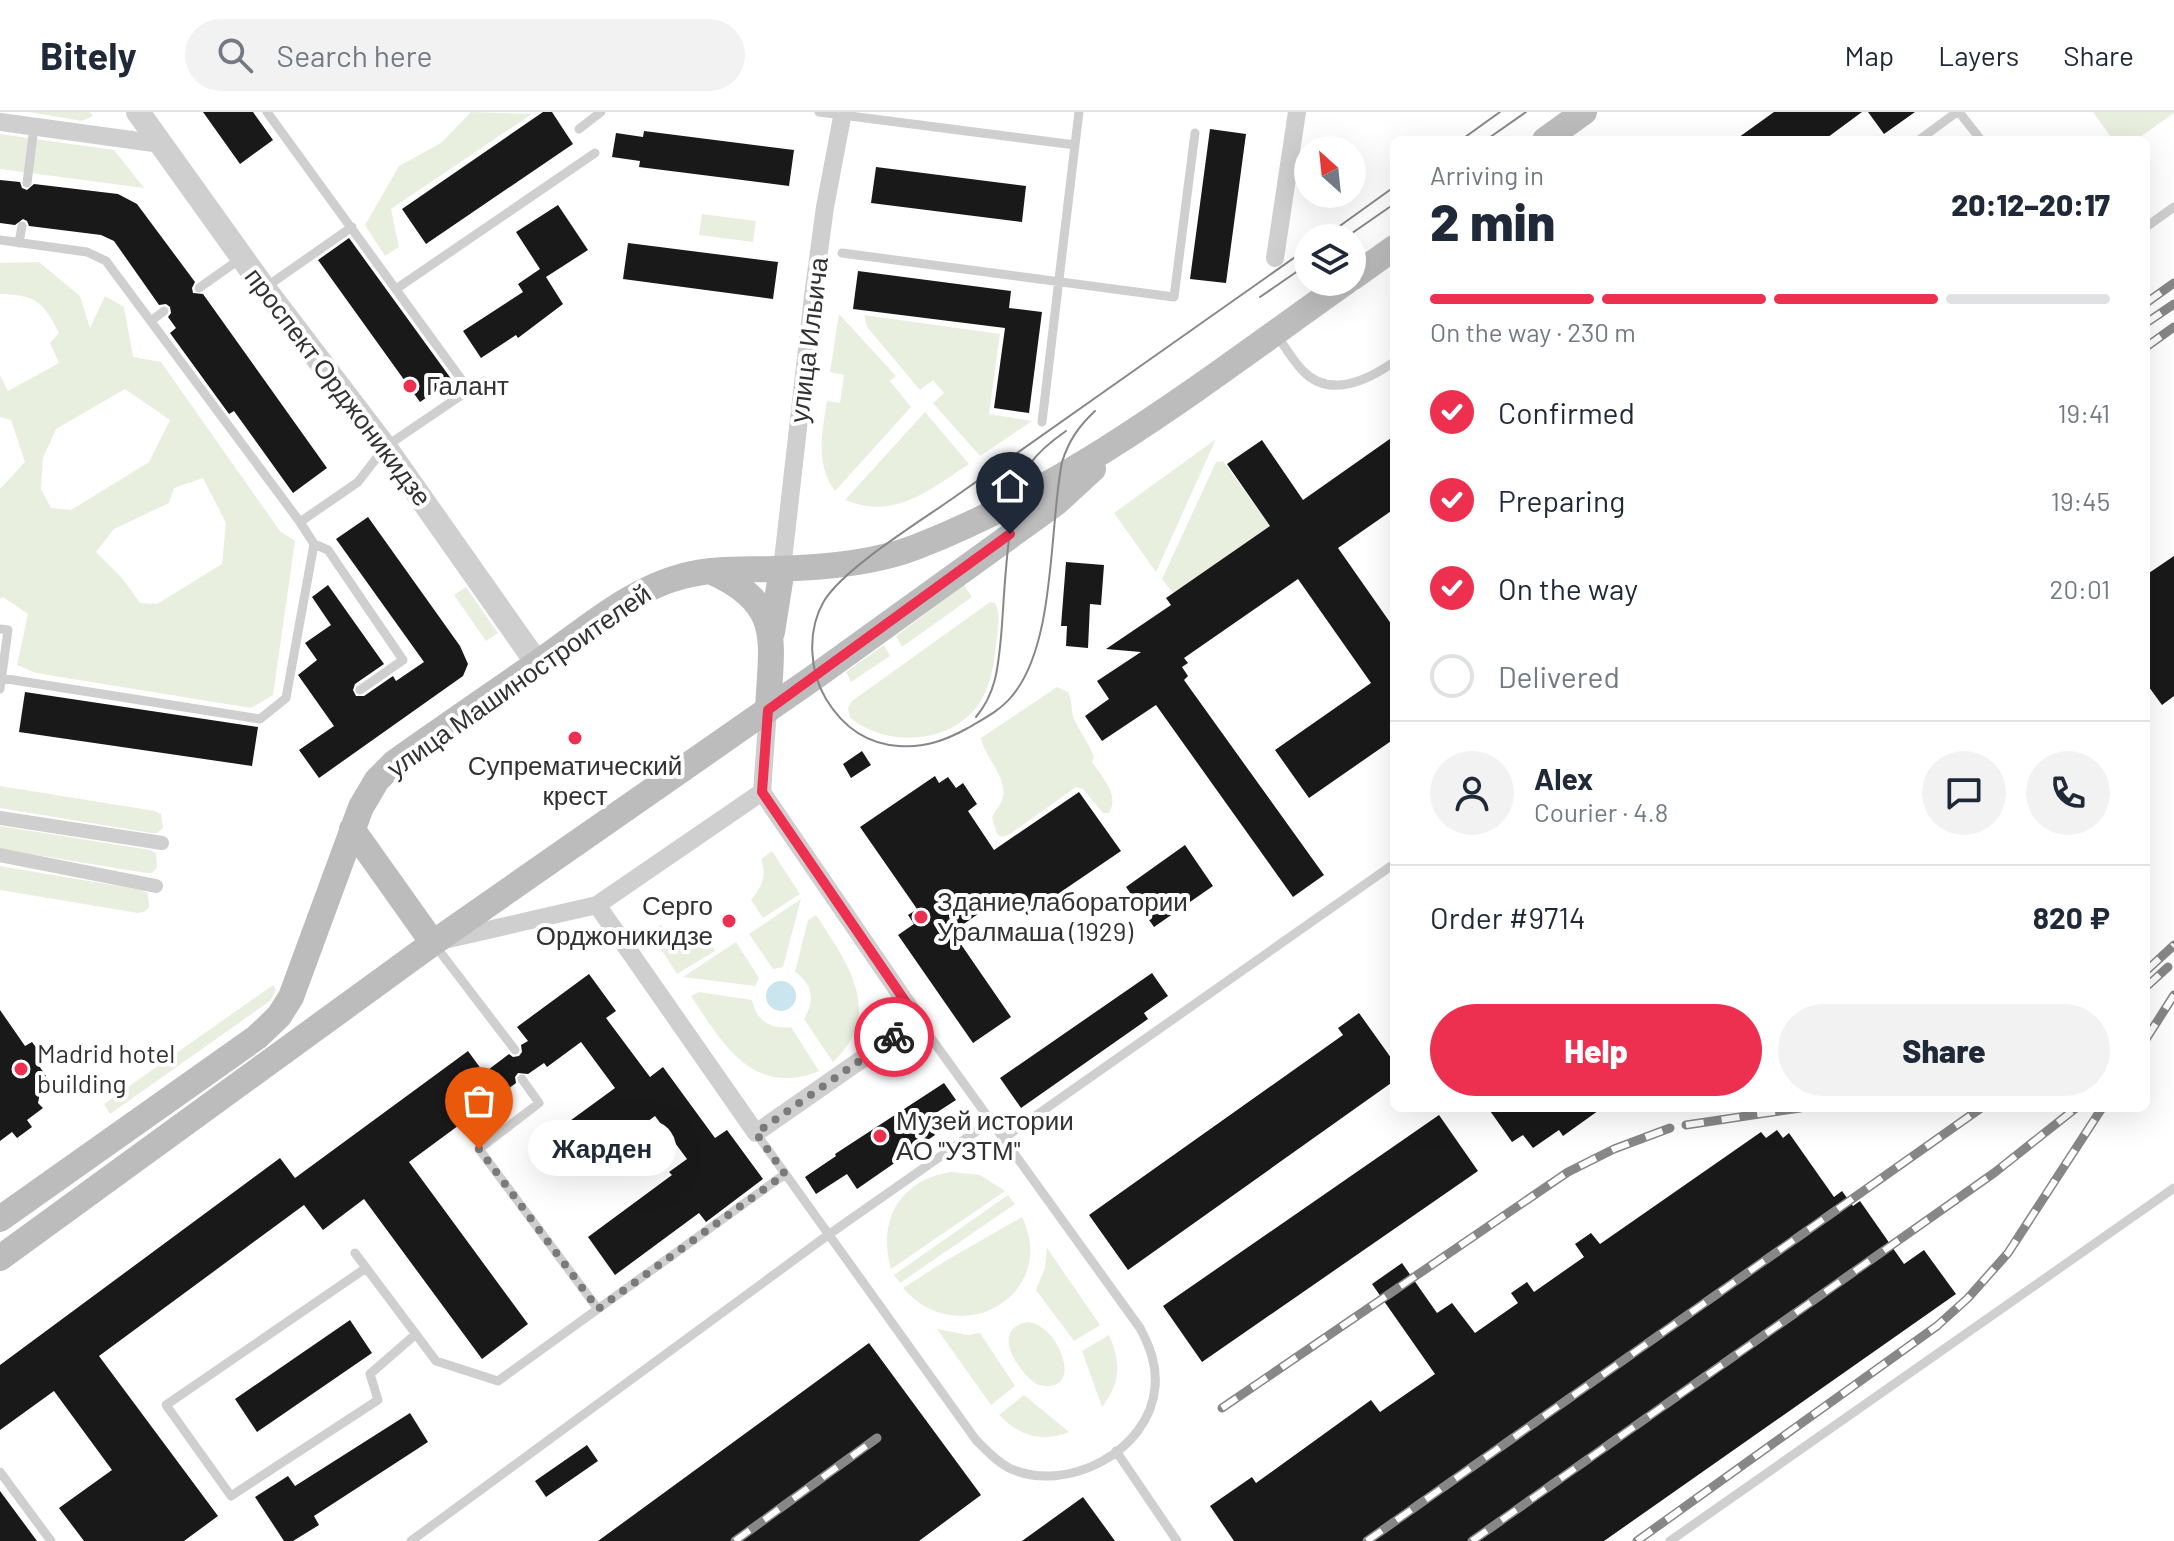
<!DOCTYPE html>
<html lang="en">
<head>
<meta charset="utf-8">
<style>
	body { margin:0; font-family:Barlow,sans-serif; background:#f2f2f3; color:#1f2937; height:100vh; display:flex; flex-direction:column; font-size:30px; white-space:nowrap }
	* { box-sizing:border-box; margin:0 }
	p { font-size:26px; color:#747a83 }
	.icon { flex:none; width:44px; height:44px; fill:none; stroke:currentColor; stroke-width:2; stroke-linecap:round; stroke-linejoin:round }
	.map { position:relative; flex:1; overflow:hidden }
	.details { position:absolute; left:1390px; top:24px; width:760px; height:976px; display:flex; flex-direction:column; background:#fff; border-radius:12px; box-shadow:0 8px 32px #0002 }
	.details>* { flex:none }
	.needle { width:52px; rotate:333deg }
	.controls { position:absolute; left:1294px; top:24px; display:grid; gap:16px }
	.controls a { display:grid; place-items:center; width:72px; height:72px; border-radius:50%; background:#fff; box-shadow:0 8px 32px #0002; font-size:40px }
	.pin { position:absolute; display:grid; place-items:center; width:68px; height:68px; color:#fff; margin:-82px -34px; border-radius:50% 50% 50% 0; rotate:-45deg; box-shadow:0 0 8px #0007 }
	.pin .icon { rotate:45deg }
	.courier { position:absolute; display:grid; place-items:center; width:80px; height:80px; margin:-40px; border:6px solid #ed2f50; border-radius:50%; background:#fff; color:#222; box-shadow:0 2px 10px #0007 }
	.bubble { position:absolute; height:56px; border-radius:28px; background:#fff; box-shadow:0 8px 32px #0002; font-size:26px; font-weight:800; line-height:56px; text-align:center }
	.summary em { font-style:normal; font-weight:800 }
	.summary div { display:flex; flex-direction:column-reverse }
	.summary { display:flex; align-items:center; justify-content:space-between; height:136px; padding:0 40px }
	h1 { font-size:52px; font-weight:800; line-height:60px }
	.bar { display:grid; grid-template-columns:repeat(4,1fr); gap:12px 8px; align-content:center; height:96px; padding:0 40px }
	.bar i { height:10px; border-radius:6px; background:#e0e1e3 }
	.bar .active { background:#ed2f50 }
	.bar p { grid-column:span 4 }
	.line { display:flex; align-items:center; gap:20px; padding:0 40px; border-top:2px solid #e0e1e3 }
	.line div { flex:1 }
	.round { display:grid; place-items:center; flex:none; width:84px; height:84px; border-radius:42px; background:#f2f2f3 }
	ol { padding:0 40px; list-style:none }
	li { display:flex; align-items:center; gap:24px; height:88px }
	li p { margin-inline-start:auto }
	li .icon { padding:8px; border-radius:50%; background:#ed2f50; color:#fff; stroke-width:4 }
	li:last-child { color:#747a83 }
	li i { width:44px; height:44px; border:4px solid #e0e1e3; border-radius:50% }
	.primary-button { display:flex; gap:16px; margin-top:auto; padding:16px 40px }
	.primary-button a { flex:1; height:92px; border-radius:48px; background:#ed2f50; color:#fff; font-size:32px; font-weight:800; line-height:92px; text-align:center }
	.primary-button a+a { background:#f2f2f3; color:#1f2937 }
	header { display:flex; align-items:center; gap:48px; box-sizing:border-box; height:112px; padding:0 40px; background:#fff; border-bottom:2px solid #e0e1e3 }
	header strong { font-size:38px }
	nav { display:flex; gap:44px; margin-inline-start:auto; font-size:28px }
	.search { width:560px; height:72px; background:#f2f2f3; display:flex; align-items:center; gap:20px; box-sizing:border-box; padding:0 28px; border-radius:44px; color:#747a83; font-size:30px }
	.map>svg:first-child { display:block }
	.green { fill:#e9efdf; fill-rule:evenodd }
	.water { fill:#cbe5ef }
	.building { fill:#191919 }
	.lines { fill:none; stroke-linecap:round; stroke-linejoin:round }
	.service { stroke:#cfcfcf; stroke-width:9 }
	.pedestrian { stroke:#cfcfcf; stroke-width:14 }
	.minor { stroke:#cfcfcf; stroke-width:18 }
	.tertiary { stroke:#cfcfcf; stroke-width:24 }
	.secondary { stroke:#bcbcbc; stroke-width:26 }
	.tram { stroke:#878787; stroke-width:2 }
	.rail-casing { stroke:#878787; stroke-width:9 }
	.rail { stroke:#fff; stroke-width:6; stroke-dasharray:18; stroke-linecap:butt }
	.done { stroke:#7a7a7a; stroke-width:8; stroke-dasharray:0 14.4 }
	.route { stroke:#ed2f50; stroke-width:10 }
	.poi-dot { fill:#ed2f50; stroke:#fff; stroke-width:3 }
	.labels { text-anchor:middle; stroke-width:8; stroke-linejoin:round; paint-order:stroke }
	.street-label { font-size:26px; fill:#323232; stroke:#fff }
	.poi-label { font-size:26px; fill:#323232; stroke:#fff; text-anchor:start }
</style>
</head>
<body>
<header>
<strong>Bitely</strong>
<div class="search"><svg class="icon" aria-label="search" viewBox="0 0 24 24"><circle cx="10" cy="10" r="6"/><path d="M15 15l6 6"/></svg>Search here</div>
<nav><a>Map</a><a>Layers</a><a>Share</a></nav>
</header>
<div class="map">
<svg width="2174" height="1429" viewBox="0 0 2174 1429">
	<rect width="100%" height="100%" fill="#fff"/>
	<path class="green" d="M29,0H90L93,4L82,9Z
		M471,0L532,2L391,97L399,135L385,144L365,113L399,54L441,31Z
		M2093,0H2174V1L2136,28H2113Z
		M0,22L114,38L144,76L0,57Z
		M702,102L756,109L753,130L699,123Z
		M39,150L80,184L90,216L105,184L124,195L133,245L161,250L280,419L295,429L273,583L251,596L36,561L17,553L28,502L3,485L0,487V377L25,350L11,308L0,305V263L8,279L59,251L50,231L59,221C43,190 37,183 0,182V151ZM125,277L170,308L149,350L71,398L51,396L41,377L43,346L56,317ZM203,366L226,411L222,452L157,492L140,491L122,466L96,440L114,417L169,391L174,376Z
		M839,202L896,264L890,269L911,295L835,379C815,352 822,319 827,289L840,291L844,263L830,260Z
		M864,203L1000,222L989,302L1032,309L980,344L933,291L944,281L933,268L920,278L867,215Z
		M925,300L969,352C928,379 895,408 845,388Z
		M1216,327L1156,460L1114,401Z
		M1223,349L1270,414L1173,481L1162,467L1216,350Z
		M964,473L972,485L902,535L896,524Z
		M466,475L498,521L486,529L454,483Z
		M990,490L995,491C1002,503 997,520 996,534C994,552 991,570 982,587C956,632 889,637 850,606L848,596L852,589Z
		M884,533L890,544L851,570L846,560Z
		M1057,575L1068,580C1073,589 1070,597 1074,607C1080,620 1089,631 1094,645L1092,650C1102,665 1120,683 1109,701H1103L1083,677L1076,675L1010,722L1002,725L997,722L992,705C995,699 1000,694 1002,688C1010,668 984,645 981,626Z
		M0,674L155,699L161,702L163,716L157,721H151L0,696Z
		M0,714L150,738L156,741L157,756L152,761H146L0,737Z
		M772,739L800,782L763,806L751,788C762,775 767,764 761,747Z
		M0,754L142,778L148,781L149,795L144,800L138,801L0,778Z
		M801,787L783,855L773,857L749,822Z
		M816,803C846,849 886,901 833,950L804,907C815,889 813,872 795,860L808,808Z
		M661,813C674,826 687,825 703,820L715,839L677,862L650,820Z
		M736,830L759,866L755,874L683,865Z
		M273,873L276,878L270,889L110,1002L104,992Z
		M699,880L752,888C756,908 770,918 791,915L819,959C753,986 722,931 691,884Z
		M951,1060L980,1063L1005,1079L891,1157C877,1108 900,1068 951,1060Z
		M1008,1083L1015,1092L900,1171L894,1163Z
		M1022,1105C1060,1182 959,1241 903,1176L947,1148Z
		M1047,1136L1100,1213L1074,1229L1036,1178L1045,1156Z
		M1028,1210C1062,1214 1086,1287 1036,1272C1018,1259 989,1217 1028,1210Z
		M937,1217L968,1223L980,1221L1015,1274L991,1293Z
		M1109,1223C1121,1250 1121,1271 1102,1295L1082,1239Z
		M1024,1283L1069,1320C1041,1331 1020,1324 999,1303Z"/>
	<path class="water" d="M766 884a15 15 0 1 1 30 0a15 15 0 1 1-30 0Z"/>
	<path class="building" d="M203,0H253L273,28L240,52Z
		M543,0H552L573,32L426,132L402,97Z
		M1774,0H1862L1824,28H1735Z
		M1868,0H1915L1884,22Z
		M1210,17L1246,22L1226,171L1190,167Z
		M644,19L794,38L789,74L639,55L640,49L612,45L616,21L643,25Z
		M876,55L1026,74L1022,110L871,91Z
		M0,68L20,70L22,76L27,78L34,72L118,82L137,92L195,170L192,176L193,181L203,182L327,356L293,381L234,299L229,302L170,221L176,216L168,205L171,201L170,195L166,192L159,193L114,129L101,123L29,114L27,109L23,107L15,113L0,111Z
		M558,93L588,138L546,165L563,192L518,226L516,223L481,246L463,219L523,180L518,172L540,157L516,120Z
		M349,126L452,268L420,290L318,148Z
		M628,131L778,150L773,187L623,167Z
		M858,159L1011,179L1009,196L1042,200L1029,301L994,296L1005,216L853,197Z
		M1394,324V397L1338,436L1394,516V627L1309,686L1275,638L1371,571L1298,467L1184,546L1188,551L1182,555L1188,564L1184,568L1324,763L1293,785L1156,593L1102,629L1085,604L1109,587L1097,569L1141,540L1106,537L1171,493L1166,486L1270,414L1227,352L1262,328L1303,388Z
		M368,405L460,534L468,552L463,564L319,666L299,638L334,614L298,563L317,548L305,531L331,513L312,485L328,473L384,552L355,572L353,578L356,584H364L393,564L396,569L424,550L336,427Z
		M2174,444V584L2162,593L2146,571V463Z
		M1066,450L1104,453L1101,493L1090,492L1088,536L1066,534L1067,514H1061Z
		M25,580L258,615L252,654L19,620Z
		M862,639L871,653L851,666L843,652Z
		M935,664L939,671L948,665L956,676L963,671L977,692L968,699L994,738L1079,680L1121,739L1027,803L1016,789L1004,797L998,788L958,816L964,824L958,828L1011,905L973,931L898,823L914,812L908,803L917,797L860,715Z
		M1185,733L1213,774L1154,815L1126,775Z
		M1152,861L1168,884L1144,901L1148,907L1021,996L1000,966Z
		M589,862L616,899L606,906L650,965L663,955L715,1026L727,1018L763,1067L706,1110L699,1101L615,1163L588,1125L672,1063L669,1060L687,1047L655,1004L580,1059L552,1022L615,976L581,930L547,955L544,951L528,962L518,961L515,965L516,971L409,1050L528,1212L482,1247L364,1087L323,1118L304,1093L99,1244L218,1404L184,1429H84L59,1396L112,1358L54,1279L0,1318V1253L280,1046L295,1066L468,939L484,961L509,942L513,945L519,944L522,940L521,933L528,929L517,915Z
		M0,898L25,934L32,930L44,946L37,951L48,967L42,970L38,991L43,996L27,1008L32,1015L17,1026L12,1020L0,1029Z
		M1359,901L1394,950V969L1128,1158L1089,1103L1343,923L1338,916Z
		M944,971L956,988L925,1008L935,1023L857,1077L847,1062L816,1082L805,1065L836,1044L835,1042Z
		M1488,996H1602L1563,1024L1559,1018L1533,1036L1523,1023L1512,1030Z
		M1439,1003L1478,1059L1202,1250L1163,1194Z
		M1777,1018L1783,1026L1789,1021L1834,1085L1842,1079L1853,1094L1860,1089L1904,1152L1924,1138L1956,1182L1604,1429H1234L1210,1394L1252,1365L1256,1371L1371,1288L1380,1300L1435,1262L1372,1172L1402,1151L1437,1201L1452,1191L1475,1221L1518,1191L1511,1181L1527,1170L1534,1180L1584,1145L1575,1132L1591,1121L1600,1132L1761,1020L1766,1026Z
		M350,1208L372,1241L257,1320L235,1287Z
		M869,1231L981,1383L919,1429H598Z
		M410,1301L428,1330L314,1404L319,1413L293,1429H284L255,1385L288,1364L295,1374Z
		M587,1333L598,1349L546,1385L535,1369Z
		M0,1379L37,1429H0Z
		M1083,1385L1115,1429H1022Z"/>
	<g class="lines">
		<path class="service" d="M819,0L1075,33L1079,0
			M1959,0L1981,28
			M579,17L601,0
			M1919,28L1957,0
			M27,71L34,15
			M2146,115L2174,95
			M0,128L87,140L106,149L300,410L358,370L385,335L469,278L267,0
			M19,131L22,114
			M842,141L1174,185L1195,21
			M266,175L352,115
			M199,176L240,147
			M396,177L595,41
			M151,209L164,199
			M1277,223C1285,235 1293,249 1303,259C1330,287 1368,268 1394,250
			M469,278L484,269
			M1042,310L1075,33
			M314,432L328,438L403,548L360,578
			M0,517L8,518L0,577
			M1,566L260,607L286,586L314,432L300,410
			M434,832L515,938
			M522,967L539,991L479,1037L598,1197
			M756,1021L976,1328C987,1339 996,1349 1009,1356C1066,1383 1150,1339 1155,1275C1157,1253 1150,1235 1140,1216L918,908
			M1004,1026L1394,752
			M355,1141L436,1249L498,1269L785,1062
			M366,1156L166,1293L231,1384L378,1288L370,1262L416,1222
			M1116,1339L1177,1429
			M0,1360L51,1429
			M411,1429L828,1123L991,1009
			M1670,1429L2174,1076"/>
		<path class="pedestrian" d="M0,706L162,731
			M0,743L156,774"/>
		<path class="minor" d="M0,10L161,32
			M1275,146L1297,0
			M782,457L813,184L825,95L843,0
			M597,793L756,1021L918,908L762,680L768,598
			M444,828L597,793L762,680"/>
		<path class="tertiary" d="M138,0L264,176L385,335L537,551"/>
		<path class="secondary" d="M1545,28L1584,0
			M1352,166L1394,136
			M710,459C785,493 771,528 768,598
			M772,520L782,457
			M352,717L433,831
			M0,1107L257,925L279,904L291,885L361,695L377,668L395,650C443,616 491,583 539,550C584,519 629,478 683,464C712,456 743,458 773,457C819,456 873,452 916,435C1074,374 1209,267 1346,170
			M0,1146L433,831L816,564L1056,391L1093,357"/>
		<path class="tram" d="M1461,28L1500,0
			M1486,28L1526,0
			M1323,126L1394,75
			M1345,126L1394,92
			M1260,185L1308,152
			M1095,299C1079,314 1069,328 1062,350C1049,416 1056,532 1012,584C1001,598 983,607 968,616C946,628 925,636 899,634C866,632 843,615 826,587C809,559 807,518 824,489C845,455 921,409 956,384C1073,301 1191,219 1308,136
			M976,605C996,581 998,556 1001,525C1005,482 1006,386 1030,352C1039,339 1053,328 1066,319"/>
		<g class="rail-casing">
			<path id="rail" d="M2146,191L2174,171
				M2146,211L2174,192
				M2146,235L2174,215
				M2146,859L2174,833
				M2146,875L2168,855
				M2146,927L2174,883
				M1686,1013L1800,996
				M1222,1296L1568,1060L1614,1037L1670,1016
				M735,1429L877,1326
				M1367,1429L1981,996
				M1472,1429L1994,1061L2076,996
				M1637,1429L1937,1214L1968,1186L2008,1141L2102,996"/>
		</g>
		<use href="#rail" class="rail"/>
	</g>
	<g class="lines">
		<path class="done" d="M479,1037L598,1197L785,1062L756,1021L894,925"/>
		<path class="route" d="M894,925L918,908L762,680L768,598L1010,422"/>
	</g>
	<g class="poi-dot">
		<circle cx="410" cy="274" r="8"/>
		<circle cx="575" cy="626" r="8"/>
		<circle cx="921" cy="805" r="8"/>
		<circle cx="729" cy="809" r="8"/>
		<circle cx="21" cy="957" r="8"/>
		<circle cx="880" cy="1024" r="8"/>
	</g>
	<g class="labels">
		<g class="street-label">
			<text transform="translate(809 228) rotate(-83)" y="9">улица Ильича</text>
			<text transform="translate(338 275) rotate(53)" y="9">проспект Орджоникидзе</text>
			<text transform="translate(519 569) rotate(-35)" y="9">улица Машиностроителей</text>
		</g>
		<g class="poi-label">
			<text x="426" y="283">Галант</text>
			<text x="575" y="663" text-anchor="middle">Супрематический<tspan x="575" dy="30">крест</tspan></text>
			<text x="937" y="799">Здание лаборатории<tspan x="937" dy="30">Уралмаша (1929)</tspan></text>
			<text x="713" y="803" text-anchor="end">Серго<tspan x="713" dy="30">Орджоникидзе</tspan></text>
			<text x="37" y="951">Madrid hotel<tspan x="37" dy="30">building</tspan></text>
			<text x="896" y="1018">Музей истории<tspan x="896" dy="30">АО "УЗТМ"</tspan></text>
		</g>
	</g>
</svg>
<div class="controls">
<a><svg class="needle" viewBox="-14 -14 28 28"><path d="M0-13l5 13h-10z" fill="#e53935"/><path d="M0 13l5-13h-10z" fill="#747a83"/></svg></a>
<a><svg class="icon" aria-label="layers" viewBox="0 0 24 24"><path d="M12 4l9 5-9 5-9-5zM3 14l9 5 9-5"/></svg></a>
</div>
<div class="pin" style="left:479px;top:1037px;background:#ea580c"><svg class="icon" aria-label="bag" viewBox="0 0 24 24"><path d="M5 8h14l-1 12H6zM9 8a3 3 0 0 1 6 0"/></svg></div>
<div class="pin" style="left:1010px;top:422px;background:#1f2937"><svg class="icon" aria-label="home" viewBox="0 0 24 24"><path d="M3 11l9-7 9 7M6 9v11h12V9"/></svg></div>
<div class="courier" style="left:894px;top:925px"><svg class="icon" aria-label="bike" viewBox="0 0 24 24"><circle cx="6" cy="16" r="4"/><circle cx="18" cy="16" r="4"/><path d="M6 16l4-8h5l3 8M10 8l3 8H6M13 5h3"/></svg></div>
<div class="bubble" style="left:528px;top:1008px;width:148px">Жарден</div>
<section class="details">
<div class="summary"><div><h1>2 min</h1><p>Arriving in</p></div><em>20:12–20:17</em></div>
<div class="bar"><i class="active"></i><i class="active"></i><i class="active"></i><i></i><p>On the way · 230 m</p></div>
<ol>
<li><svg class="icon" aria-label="check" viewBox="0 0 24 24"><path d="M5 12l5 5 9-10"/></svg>Confirmed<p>19:41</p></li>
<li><svg class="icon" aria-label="check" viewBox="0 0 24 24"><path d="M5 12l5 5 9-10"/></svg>Preparing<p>19:45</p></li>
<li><svg class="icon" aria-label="check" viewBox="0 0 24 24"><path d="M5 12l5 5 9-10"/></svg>On the way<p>20:01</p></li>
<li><i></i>Delivered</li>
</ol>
<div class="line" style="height:144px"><a class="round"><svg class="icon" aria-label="person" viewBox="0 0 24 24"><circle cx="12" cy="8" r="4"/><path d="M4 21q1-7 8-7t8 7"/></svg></a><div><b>Alex</b><p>Courier · 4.8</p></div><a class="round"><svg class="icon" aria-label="chat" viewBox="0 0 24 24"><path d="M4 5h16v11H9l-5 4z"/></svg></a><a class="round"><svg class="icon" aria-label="phone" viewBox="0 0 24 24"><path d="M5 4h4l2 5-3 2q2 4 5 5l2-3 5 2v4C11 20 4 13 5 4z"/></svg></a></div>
<div class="line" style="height:104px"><div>Order #9714</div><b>820 ₽</b></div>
<div class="primary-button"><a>Help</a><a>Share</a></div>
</section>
</div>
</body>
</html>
